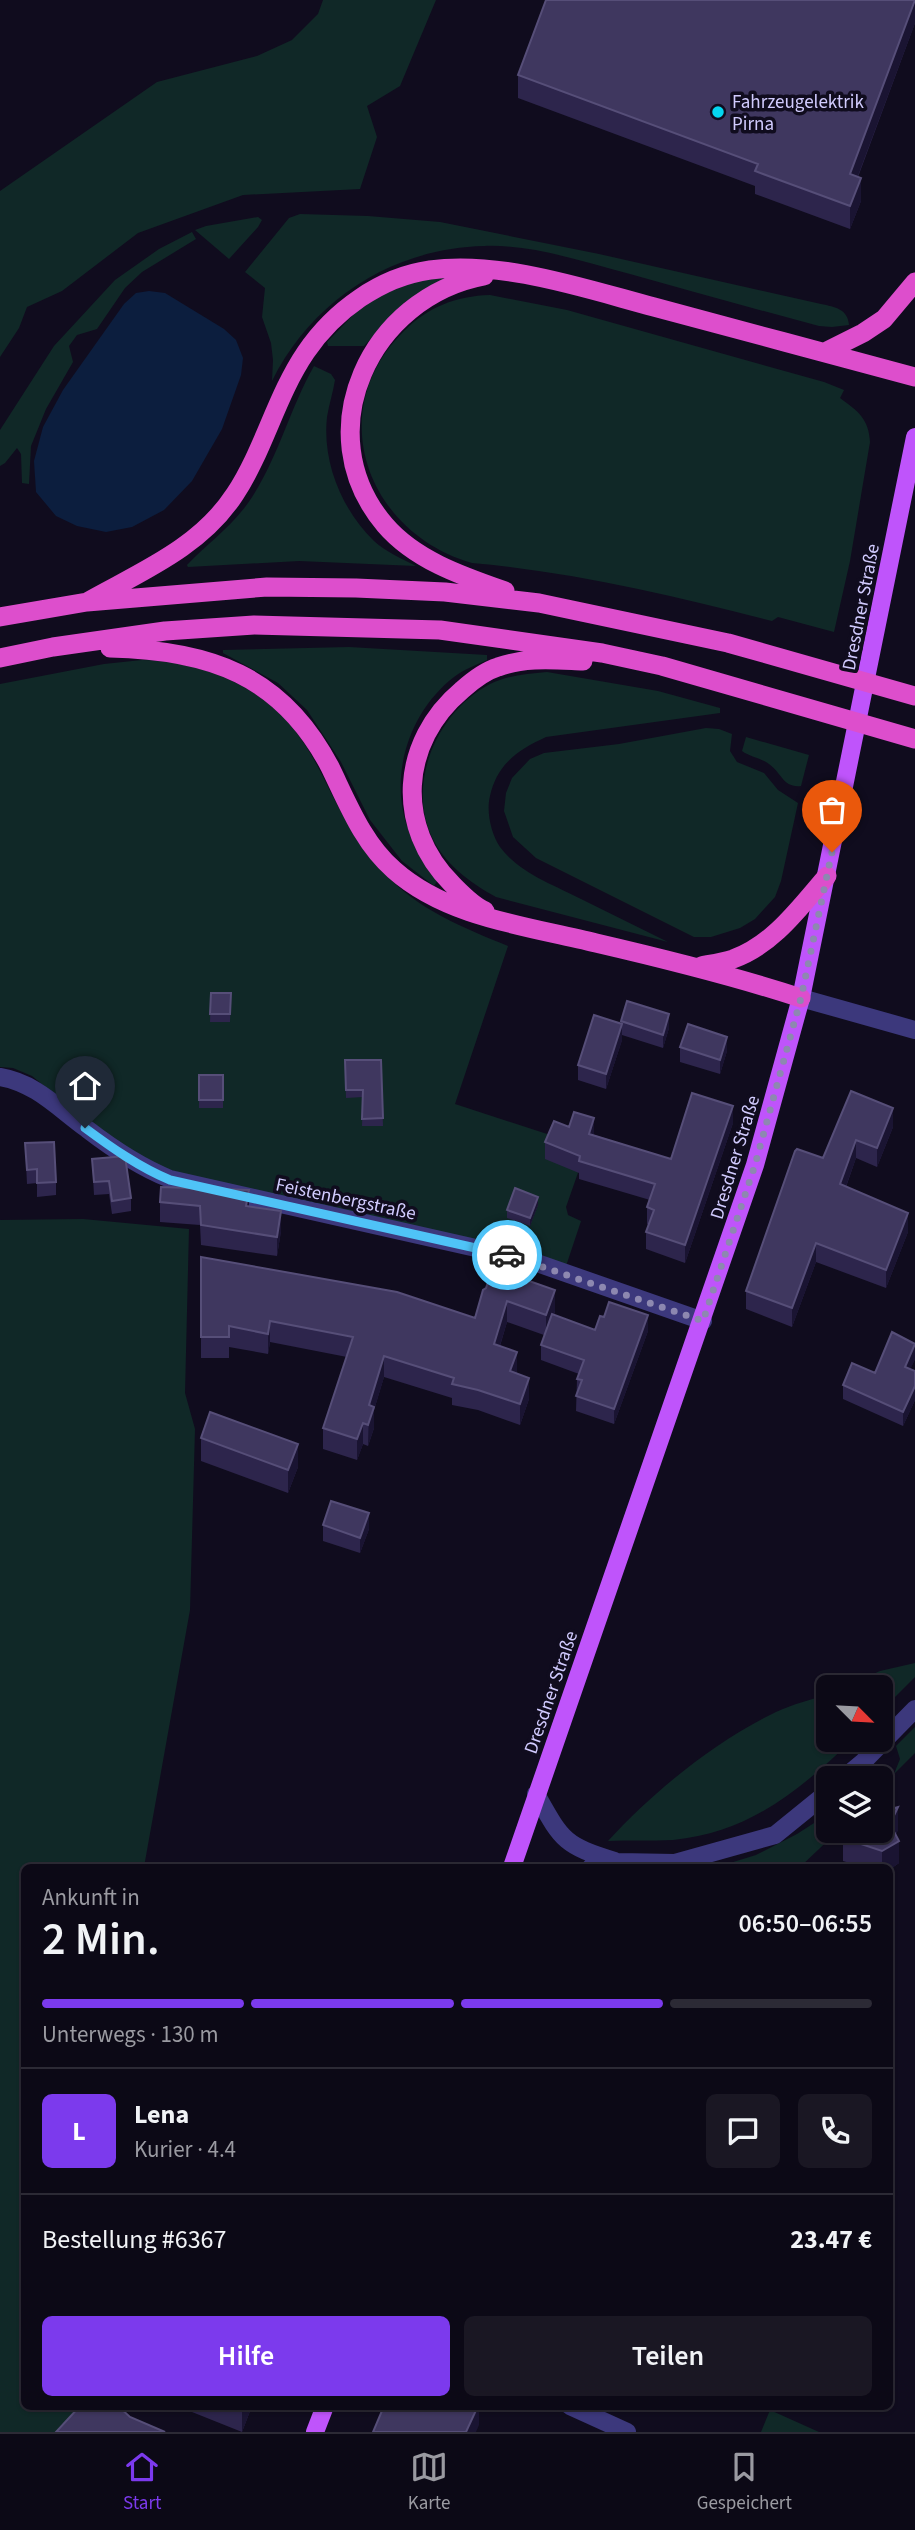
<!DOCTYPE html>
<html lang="de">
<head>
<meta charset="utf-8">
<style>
	body { margin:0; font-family:"Source Sans 3",sans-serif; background:#1a1723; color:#f1f3f6; height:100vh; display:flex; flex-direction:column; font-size:26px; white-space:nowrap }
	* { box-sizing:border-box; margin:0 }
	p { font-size:23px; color:#9a9aa1 }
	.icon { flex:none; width:38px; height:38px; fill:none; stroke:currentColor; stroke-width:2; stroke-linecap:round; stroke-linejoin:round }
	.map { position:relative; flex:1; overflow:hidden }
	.sheet { position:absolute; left:21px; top:1864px; width:872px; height:546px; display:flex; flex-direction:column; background:#0c0916; border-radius:10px; box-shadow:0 2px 5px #0004,0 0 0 2px #2c2a35 }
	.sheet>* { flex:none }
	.needle { width:46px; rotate:114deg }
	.tools { position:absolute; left:816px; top:1675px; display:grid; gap:14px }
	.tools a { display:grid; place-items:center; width:77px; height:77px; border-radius:10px; background:#0c0916; box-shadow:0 2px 5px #0004,0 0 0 2px #2c2a35; font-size:35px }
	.pin { position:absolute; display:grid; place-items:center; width:60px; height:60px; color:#fff; margin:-72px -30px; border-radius:50% 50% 50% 0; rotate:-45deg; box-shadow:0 0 7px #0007 }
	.pin .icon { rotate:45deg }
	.courier { position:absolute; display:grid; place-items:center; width:70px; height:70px; margin:-35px; border:5px solid #4fc3f7; border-radius:50%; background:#fff; color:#222; box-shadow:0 2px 9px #0007 }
	.summary em { font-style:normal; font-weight:600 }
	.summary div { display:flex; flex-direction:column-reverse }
	.summary { display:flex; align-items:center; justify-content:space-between; height:119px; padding:0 21px }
	h1 { font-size:46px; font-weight:600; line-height:52px }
	.bar { display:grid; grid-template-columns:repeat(4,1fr); gap:10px 7px; align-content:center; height:84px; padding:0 21px }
	.bar i { height:9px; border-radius:5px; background:#2c2a35 }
	.bar .current { background:#7c3aed }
	.bar p { grid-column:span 4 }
	.line { display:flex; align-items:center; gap:18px; padding:0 21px; border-top:2px solid #2c2a35 }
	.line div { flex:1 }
	.round { display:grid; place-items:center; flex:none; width:74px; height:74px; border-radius:10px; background:#1a1723 }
	.action { display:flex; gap:14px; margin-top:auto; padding:14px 21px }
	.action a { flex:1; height:80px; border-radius:10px; background:#7c3aed; color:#fff; font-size:28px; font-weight:600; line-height:80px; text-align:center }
	.action a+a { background:#1a1723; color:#f1f3f6 }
	.tab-bar { display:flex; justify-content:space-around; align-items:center; height:98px; border-top:2px solid #2c2a35; background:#0c0916; font-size:19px; color:#9a9aa1 }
	.tab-bar a { display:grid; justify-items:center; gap:4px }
	.tab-bar .current { color:#7c3aed }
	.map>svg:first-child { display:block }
	.green { fill:#102827 }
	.water { fill:#0c1e3e }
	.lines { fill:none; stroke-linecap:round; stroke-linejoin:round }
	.minor { stroke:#3c387c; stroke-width:18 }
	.tertiary { stroke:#3c387c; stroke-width:18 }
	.primary { stroke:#bf54fb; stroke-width:18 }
	.trunk { stroke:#dd4ecc; stroke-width:19 }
	.wall { fill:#2d254c }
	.shaded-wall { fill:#1a1432 }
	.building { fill:#3f375f; stroke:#564e78; stroke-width:2 }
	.done { stroke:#8d88b0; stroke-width:7; stroke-dasharray:0 12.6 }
	.route { stroke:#4fc3f7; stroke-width:9 }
	.poi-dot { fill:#05d6f0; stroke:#100c1e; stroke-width:2.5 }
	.labels { text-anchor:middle; stroke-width:7; stroke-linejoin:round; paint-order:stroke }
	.poi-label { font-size:19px; fill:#d1cbfe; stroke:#100c1e; text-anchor:start }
	.street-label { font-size:19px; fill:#d1cbfe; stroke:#100c1e }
</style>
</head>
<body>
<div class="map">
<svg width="915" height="2432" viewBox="0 0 915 2432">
	<rect width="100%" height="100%" fill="#100c1e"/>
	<path class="green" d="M323,0H436L400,86L367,106L377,137L360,189L243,195L138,233L62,291L27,307L19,328L0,357V191L157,82L257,56L292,40L318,14Z
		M300,214L368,216L440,222L599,254L821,304C835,307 848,309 849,325L832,327L819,326C756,309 693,292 630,274C583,262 533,244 484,246C393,248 312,300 272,381L273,360L271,343L262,317L265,288L245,272L289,218Z
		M258,217L262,220L258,227L229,259L195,230L206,226Z
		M192,232L196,239L142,272L125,288L97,329L77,335L69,346L73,362L46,409L31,446L29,484L22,483L21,454L17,448L5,463L0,466V430L54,346L115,280L159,249Z
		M428,277L454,278L405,302L364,346H328L327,342L355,313L381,295Z
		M490,295L567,310L824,382L844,390L840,398C858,411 869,419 870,442L850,561L834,632L778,617L772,621C674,596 573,572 472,563C367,533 322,411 404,331C428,307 456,296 490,295Z
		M314,366L331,374L335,380C333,392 329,405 327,417C322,462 342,510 374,541C385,551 402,559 416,566L299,561L188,567L187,565C207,544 231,527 248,503C277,462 289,410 314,366Z
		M349,647L487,655V660C476,665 463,670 454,677C411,710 390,771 406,823C413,844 427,862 438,880L434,886L402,861L370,820L341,762L307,710L278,683L223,653V650Z
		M142,660C201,662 259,684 296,732C317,759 329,792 346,821C357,839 371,857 385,873C416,909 464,928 508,946L455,1104L587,1147L566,1207L568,1215L581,1221L566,1266L199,1179L155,1165L97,1129L32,1076L13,1068L0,1067V684L104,664Z
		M547,672L658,691L720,708V713L546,737C518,750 497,764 490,796C486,811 491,834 500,847C519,873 554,885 581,899C610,913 639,928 668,942L496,897C470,883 443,863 431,835C407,781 438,711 490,684C508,675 527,674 547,672Z
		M706,728L719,729L732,734L730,751L737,762L764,773L778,790L798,803L781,881L775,897L755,919L740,928L711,937H694L536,858L513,837L504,811L506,793L512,778L530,759L544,753L619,744Z
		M746,737L809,755L801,786C783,788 782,773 769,764C761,758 750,757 742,751Z
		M83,1219L189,1229L185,1393L195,1429L190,1610L144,1867H24V2406H104L79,2432H0V1220Z
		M915,1663V1677L880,1712V1687H844L880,1671Z
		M828,1694V1740H852C800,1790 749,1833 673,1840C651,1841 629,1840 608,1841C654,1791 715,1741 776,1712C793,1704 811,1700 828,1694Z
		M915,1727V1753L894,1774L900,1759L896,1746Z
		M828,1814V1830L838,1831L800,1867H717L756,1855L797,1834Z
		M770,2410L819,2432H761Z"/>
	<path class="water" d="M149,291L165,293L224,329L236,340L243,358L241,375L222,429L192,481L164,510L132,527L106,532L77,526L56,516L36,492L34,461L43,427L63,390L124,304L136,293Z"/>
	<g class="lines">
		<path class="minor" d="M0,1077C36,1083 59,1109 87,1129C113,1149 140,1167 170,1179L498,1253L537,1263L703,1321
			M570,2406L627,2432"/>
		<path class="tertiary" d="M801,998L915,1030
			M844,1778L862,1763L915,1709
			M536,1794C562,1840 563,1845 615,1861
			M591,1867L618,1862L675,1863L775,1835L828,1792"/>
		<path class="primary" d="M512,1867L755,1165L801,998L915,437
			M315,2432L325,2406"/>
		<path class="trunk" d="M484,276C371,297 306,432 385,525C415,560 462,576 505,591
			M825,352L863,333L884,319L915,282
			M87,602C140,572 200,548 235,494C264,450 276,396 306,352C334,311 380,277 430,270C501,260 586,289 654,307C741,330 828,354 915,377
			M0,617L87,602L267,587L356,588L445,592L539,603L728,643L915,696
			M110,648C209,650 282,675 330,767C348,804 363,843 394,870C448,918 528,926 596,943C665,959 734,976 801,998
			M0,658L53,647L165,631L254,625L440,630L602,653L662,666L915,739
			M485,911C472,905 462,894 452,884C395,827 400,742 462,690C472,681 485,671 498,667C525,657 555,660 583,661
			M701,966C711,964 723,962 733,959C773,945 800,907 827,876"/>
	</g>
	<path class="wall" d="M915,0V23L858,177L861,201L850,229L755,194V186L518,98V75Z
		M211,993H231L230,1022H210Z
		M621,1021L669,1028L663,1048L622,1035V1040L606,1089L578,1080V1065L621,1024Z
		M680,1047L727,1051L720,1074L680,1062Z
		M345,1060H381L383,1126H362L363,1097L346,1098Z
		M199,1075H223V1108H199Z
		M851,1091L893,1127L877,1167L856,1158L846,1187L908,1232L886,1288L816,1262L792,1327L746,1309V1291L823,1158Z
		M733,1123L685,1263L646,1249V1232L649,1225L647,1224V1207L650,1200L579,1179V1173L545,1159V1142L569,1127L671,1159Z
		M25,1143L56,1182V1195L37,1197V1183L27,1184Z
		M92,1159L131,1198V1211L112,1214L109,1194L94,1195Z
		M160,1202L249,1206L281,1231L277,1256L201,1245L200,1225L160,1222Z
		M538,1205L530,1226L507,1218V1210Z
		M201,1257L475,1318L517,1276L555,1311L554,1315L595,1330L648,1331L614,1424L576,1411L577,1379L579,1374L541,1360V1345L544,1335L507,1322L500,1346L517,1373L529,1399L520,1425L478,1410L452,1405V1398L384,1377L374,1410V1428L368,1446L363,1444L357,1460L323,1449V1428L347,1357L270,1342L268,1354L229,1347V1358H201Z
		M915,1359L910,1369L915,1371V1400L903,1426L843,1399V1385Z
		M201,1438L298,1467L288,1493L201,1461Z
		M323,1525L369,1529L360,1553L323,1541Z
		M898,1830L896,1834L899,1863L889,1870V1867H863L843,1861V1838Z
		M177,2406H252L242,2432Z"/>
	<path class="shaded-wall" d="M915,0V23L850,197V174Z
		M861,178V201L850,229V206Z
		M669,1014V1028L663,1048V1035Z
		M622,1024V1040L606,1089V1074Z
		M727,1037V1051L720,1074V1060Z
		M733,1106V1123L685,1263V1245Z
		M893,1108V1127L877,1167V1148Z
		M594,1118V1136L589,1134Z
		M856,1140V1158L840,1203V1184Z
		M249,1190V1209L246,1206Z
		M538,1197V1205L530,1226V1218Z
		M281,1211V1231L277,1256V1237Z
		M908,1213V1232L886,1288V1270Z
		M816,1243V1262L792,1327V1308Z
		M555,1290V1311L546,1336V1315Z
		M507,1301V1322L494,1365V1344Z
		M648,1315V1331L614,1424V1409Z
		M270,1321V1342L268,1354V1334Z
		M915,1344V1359L905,1381V1367Z
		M517,1352V1373L510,1371Z
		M384,1356V1377L374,1410V1428L368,1446L369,1405Z
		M529,1378V1399L520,1425V1404Z
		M915,1386V1400L903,1426V1412Z
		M363,1423V1444L357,1460V1439Z
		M298,1444V1467L288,1493V1470Z
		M369,1513V1529L360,1553V1538Z
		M898,1807V1830L890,1846L899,1841V1863L889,1870V1867H882V1851L890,1824Z
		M243,2406H252L242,2432V2409Z
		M478,2406H479V2425L476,2432H466Z"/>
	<path class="building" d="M546,0H915L850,174L861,178L850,206L755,171L758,164L518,75Z
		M211,993H231L230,1014H210Z
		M627,1001L669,1014L663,1035L621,1021Z
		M594,1015L622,1024L606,1074L578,1065Z
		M688,1024L727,1037L720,1060L680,1047Z
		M345,1060H381L383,1118L362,1119L363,1090H346Z
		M199,1075H223V1100H199Z
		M851,1091L893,1108L877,1148L856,1140L840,1184L908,1213L886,1270L816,1243L792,1308L746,1291L795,1151L797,1149L823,1158Z
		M692,1093L733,1106L685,1245L646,1232L654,1210L647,1207L655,1184L579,1161L580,1156L545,1142L554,1121L569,1127L574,1112L594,1118L589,1134L671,1159Z
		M54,1142L56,1182L37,1183V1169L27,1170L25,1143Z
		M125,1156L131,1198L112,1201L109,1181L94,1182L92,1159Z
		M161,1187L249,1190L246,1206L281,1211L277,1237L201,1225L200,1206L160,1202Z
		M515,1188L538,1197L530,1218L507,1210Z
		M201,1257L397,1292L475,1318L483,1290L486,1288L495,1262L517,1269L515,1276L555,1290L546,1315L507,1301L494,1344L517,1352L510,1371L529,1378L520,1404L478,1390L452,1384L454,1378L384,1356L369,1405L374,1407L368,1425L363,1423L357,1439L323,1428L353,1337L270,1321L268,1334L229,1326V1337H201Z
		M609,1302L648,1315L614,1409L576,1396L582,1380L577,1379L584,1360L541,1345L552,1314L595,1330L600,1316L604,1317Z
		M892,1332L915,1344L905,1367L915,1371V1386L903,1412L843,1385L852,1363L875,1373Z
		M210,1412L298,1444L288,1470L201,1438Z
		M331,1501L369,1513L360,1538L323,1525Z
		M898,1807L890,1824L899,1841L882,1851L843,1838L851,1830H880V1812Z
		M80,2406H118L130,2417L165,2432H56Z
		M384,2406H478L466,2432H373Z"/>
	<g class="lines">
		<path class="done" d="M507,1255L703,1321L755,1165L801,998L832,852"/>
		<path class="route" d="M85,1128C112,1148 139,1167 170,1180L507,1255"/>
	</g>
	<circle class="poi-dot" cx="718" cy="112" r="7"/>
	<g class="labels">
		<g class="poi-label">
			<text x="732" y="108">Fahrzeugelektrik<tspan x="732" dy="22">Pirna</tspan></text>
		</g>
		<g class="street-label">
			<text transform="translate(860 607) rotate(-79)" y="7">Dresdner Straße</text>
			<text transform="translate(734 1157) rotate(-73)" y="7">Dresdner Straße</text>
			<text transform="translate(346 1198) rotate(12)" y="7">Feistenbergstraße</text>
			<text transform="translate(550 1692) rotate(-71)" y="7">Dresdner Straße</text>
		</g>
	</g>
</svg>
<div class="tools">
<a><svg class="needle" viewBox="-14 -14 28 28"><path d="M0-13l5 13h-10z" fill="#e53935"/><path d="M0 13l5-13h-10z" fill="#9a9aa1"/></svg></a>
<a><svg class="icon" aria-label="layers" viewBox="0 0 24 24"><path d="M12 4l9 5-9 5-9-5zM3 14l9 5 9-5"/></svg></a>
</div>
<div class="pin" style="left:832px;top:852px;background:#ea580c"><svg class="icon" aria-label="bag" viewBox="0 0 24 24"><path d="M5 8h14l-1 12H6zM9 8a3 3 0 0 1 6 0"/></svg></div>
<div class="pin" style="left:85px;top:1128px;background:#1f2937"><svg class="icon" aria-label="home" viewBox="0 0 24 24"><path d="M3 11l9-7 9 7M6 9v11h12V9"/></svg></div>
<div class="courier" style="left:507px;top:1255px"><svg class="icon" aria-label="car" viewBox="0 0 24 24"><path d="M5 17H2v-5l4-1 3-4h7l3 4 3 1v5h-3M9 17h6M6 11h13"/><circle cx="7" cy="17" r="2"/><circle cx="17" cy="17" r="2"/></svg></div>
<section class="sheet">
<div class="summary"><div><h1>2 Min.</h1><p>Ankunft in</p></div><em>06:50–06:55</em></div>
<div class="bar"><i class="current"></i><i class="current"></i><i class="current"></i><i></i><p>Unterwegs · 130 m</p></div>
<div class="line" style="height:126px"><b class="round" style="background:#7c3aed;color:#fff">L</b><div><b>Lena</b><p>Kurier · 4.4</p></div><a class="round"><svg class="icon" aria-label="chat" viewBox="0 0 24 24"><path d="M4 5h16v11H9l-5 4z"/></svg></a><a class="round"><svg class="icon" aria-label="phone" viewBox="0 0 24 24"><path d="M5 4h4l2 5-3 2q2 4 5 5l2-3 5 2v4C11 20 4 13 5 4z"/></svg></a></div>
<div class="line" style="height:91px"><div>Bestellung #6367</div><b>23.47 €</b></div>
<div class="action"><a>Hilfe</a><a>Teilen</a></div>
</section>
</div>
<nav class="tab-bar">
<a class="current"><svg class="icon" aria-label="home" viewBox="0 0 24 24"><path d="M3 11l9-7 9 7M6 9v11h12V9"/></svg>Start</a>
<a><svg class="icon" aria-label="map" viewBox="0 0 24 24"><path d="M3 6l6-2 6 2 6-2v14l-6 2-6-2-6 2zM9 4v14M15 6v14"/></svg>Karte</a>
<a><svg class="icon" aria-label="saved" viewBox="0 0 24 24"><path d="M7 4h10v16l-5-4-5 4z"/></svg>Gespeichert</a>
</nav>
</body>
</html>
